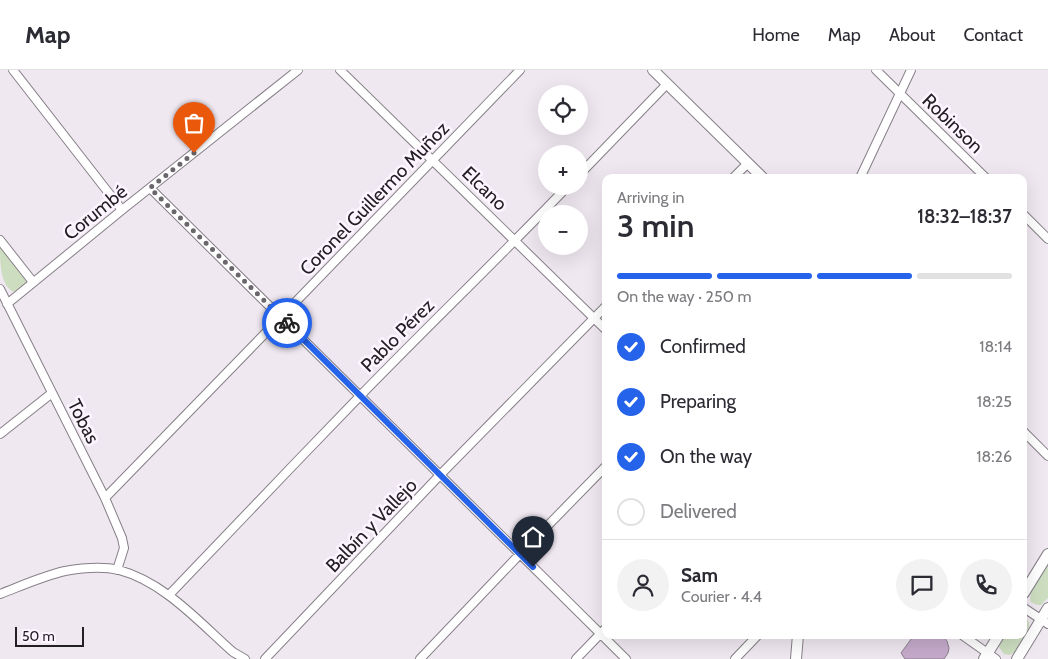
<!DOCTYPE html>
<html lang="en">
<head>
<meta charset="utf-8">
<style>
	body { margin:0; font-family:Cabin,sans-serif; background:#f2f2f3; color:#2b2b33; height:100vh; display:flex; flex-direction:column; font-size:19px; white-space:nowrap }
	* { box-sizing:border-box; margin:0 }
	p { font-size:16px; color:#7c7c81 }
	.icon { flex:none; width:28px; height:28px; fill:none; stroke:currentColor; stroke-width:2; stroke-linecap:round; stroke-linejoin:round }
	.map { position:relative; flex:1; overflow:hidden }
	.details { position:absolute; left:602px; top:104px; width:425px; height:465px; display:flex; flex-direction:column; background:#fff; border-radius:10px; box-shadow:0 5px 20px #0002 }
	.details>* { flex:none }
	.fabs { position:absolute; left:538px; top:15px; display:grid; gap:10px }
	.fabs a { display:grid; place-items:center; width:50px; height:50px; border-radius:50%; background:#fff; box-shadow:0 5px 20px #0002; font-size:25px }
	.scale { position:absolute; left:15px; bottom:12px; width:69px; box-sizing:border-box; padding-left:5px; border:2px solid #232024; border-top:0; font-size:14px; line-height:18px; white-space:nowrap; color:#232024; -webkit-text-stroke:4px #fdf5ff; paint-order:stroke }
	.pin { position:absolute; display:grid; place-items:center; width:42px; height:42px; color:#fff; margin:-51px -21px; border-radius:50% 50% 50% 0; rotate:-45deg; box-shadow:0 0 5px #0007 }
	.pin .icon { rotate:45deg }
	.courier { position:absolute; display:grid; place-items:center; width:50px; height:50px; margin:-25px; border:4px solid #2563eb; border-radius:50%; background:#fff; color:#222; box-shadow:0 1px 6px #0007 }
	.summary em { font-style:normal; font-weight:600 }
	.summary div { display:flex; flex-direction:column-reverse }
	.summary { display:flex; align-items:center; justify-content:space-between; height:85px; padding:0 15px }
	h1 { font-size:32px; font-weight:600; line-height:38px }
	.bar { display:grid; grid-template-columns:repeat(4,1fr); gap:8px 5px; align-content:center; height:60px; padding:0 15px }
	.bar i { height:6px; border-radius:4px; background:#e1e1e2 }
	.bar .on { background:#2563eb }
	.bar p { grid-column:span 4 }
	.line { display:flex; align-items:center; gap:12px; padding:0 15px; border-top:1px solid #e1e1e2 }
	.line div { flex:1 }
	.round { display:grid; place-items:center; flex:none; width:52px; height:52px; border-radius:26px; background:#f2f2f3 }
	ol { padding:0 15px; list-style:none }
	li { display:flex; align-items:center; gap:15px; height:55px }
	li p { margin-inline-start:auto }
	li .icon { padding:5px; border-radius:50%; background:#2563eb; color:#fff; stroke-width:4 }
	li:last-child { color:#7c7c81 }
	li i { width:28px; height:28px; border:2px solid #e1e1e2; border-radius:50% }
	header { display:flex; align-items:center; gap:30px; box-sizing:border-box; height:70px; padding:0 25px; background:#fff; border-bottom:1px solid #e1e1e2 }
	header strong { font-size:24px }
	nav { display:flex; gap:28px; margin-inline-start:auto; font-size:18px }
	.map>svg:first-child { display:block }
	.green { fill:#cddec0 }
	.building { fill:#c6aacc; stroke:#89818a }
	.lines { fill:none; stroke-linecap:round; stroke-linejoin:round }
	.minor-casing { stroke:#867f87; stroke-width:10 }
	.tertiary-casing { stroke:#867f87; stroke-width:12 }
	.minor { stroke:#fff; stroke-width:8 }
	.tertiary { stroke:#fff; stroke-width:10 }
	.done { stroke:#6b666c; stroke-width:5; stroke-dasharray:0 9 }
	.route { stroke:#2563eb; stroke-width:6 }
	.labels { text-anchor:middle; stroke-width:5; stroke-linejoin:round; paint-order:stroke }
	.street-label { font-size:19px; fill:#232024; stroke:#fdf5ff }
</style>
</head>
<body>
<header>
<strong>Map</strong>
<nav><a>Home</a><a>Map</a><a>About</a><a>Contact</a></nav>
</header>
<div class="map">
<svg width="1048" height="589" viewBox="0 0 1048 589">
	<rect width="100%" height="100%" fill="#f0e8f1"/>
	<path class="green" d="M0,177L27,209V213L14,222C0,216 0,192 0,177Z
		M1048,494V528L1041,535H1037L1031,532L1030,529L1031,523Z
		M1024,547C1028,549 1030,553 1029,557L1014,583L1009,585L1004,584L999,577L1000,573L1005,565H1024Z"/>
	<path class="building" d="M914,565H941L944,567L947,571L949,578L948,583L944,589H905L901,583Z"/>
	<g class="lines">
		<g class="minor-casing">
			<path id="minor" d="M13,0L122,140
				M340,0L606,260
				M876,0L986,108
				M579,105L667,14
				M733,108L748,93
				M860,108L911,0
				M150,118L626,589
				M1024,145L1048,169
				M0,170L33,212
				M0,219L105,428L122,468L124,478L117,500
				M7,234L122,140L298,0
				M1024,362L1048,386
				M0,364L52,323
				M105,428L281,247L520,0
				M0,524C21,516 43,506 65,501C82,498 102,496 119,500C164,512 199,552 233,582L245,589
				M169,525C232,459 296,392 360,326C429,255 500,187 568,116
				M1024,538L1048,554
				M962,565L996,589
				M265,589L440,405L606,236
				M420,589L520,484L606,396
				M576,589L606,558
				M735,589L758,565"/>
		</g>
		<g class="tertiary-casing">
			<path id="tertiary" d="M653,0L763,108
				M1024,523L1048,484
				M796,589L798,565
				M984,589L999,565
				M1017,589L1048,538"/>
		</g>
		<use href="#minor" class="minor"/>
		<use href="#tertiary" class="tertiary"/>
	</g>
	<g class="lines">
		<path class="done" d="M194,83L150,118L287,253"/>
		<path class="route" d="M287,253L533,497"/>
	</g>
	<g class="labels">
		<g class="street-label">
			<text transform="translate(953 53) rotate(44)" y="7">Robinson</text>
			<text transform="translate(485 118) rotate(44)" y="7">Elcano</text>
			<text transform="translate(374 128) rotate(-46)" y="7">Coronel Guillermo Muñoz</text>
			<text transform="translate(95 142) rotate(-39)" y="7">Corumbé</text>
			<text transform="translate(397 265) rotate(-45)" y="7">Pablo Pérez</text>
			<text transform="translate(84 351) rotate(63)" y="7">Tobas</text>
			<text transform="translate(371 455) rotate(-46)" y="7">Balbín y Vallejo</text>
		</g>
	</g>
</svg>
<div class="fabs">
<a><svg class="icon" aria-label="locate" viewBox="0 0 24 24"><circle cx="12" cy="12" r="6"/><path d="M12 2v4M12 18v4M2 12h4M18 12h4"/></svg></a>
<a>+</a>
<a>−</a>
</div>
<div class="scale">50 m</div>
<div class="pin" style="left:194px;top:83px;background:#ea580c"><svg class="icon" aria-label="bag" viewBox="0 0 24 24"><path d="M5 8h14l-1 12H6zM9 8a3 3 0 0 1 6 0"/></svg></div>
<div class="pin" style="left:533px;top:497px;background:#1f2937"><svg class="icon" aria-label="home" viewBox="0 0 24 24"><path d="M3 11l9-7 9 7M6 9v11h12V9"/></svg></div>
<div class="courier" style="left:287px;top:253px"><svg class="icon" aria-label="bike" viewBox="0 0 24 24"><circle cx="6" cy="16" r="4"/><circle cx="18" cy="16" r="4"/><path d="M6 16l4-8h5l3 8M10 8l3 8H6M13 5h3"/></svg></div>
<section class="details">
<div class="summary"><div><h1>3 min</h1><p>Arriving in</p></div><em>18:32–18:37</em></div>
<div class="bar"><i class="on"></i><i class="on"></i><i class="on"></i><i></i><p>On the way · 250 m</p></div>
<ol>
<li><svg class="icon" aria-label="check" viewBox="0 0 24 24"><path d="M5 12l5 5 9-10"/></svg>Confirmed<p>18:14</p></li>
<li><svg class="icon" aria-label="check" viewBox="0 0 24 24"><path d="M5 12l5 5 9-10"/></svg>Preparing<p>18:25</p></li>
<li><svg class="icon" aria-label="check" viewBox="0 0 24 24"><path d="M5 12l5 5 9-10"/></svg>On the way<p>18:26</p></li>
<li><i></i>Delivered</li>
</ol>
<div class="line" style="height:90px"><a class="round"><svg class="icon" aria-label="person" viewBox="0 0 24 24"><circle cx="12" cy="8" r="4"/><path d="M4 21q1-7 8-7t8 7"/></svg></a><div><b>Sam</b><p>Courier · 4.4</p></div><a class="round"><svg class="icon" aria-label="chat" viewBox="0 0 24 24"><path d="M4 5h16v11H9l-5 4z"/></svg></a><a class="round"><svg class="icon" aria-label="phone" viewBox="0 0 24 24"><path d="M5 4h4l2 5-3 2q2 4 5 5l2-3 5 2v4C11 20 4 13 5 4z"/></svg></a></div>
</section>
</div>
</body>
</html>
